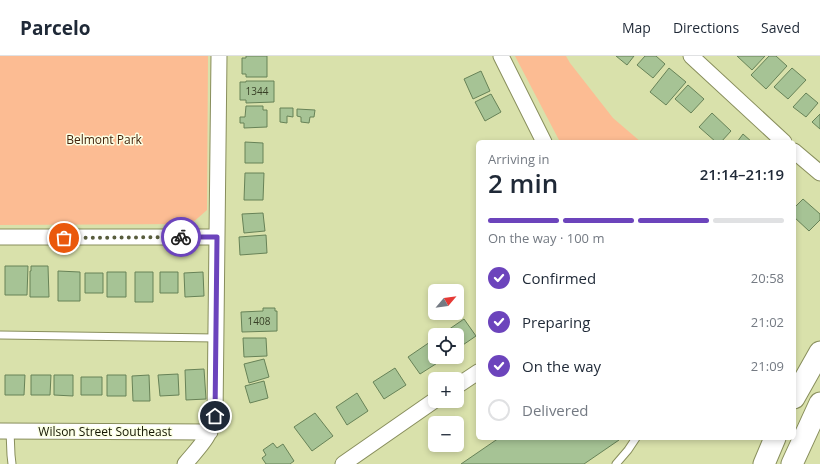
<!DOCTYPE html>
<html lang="en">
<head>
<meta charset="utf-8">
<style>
	body { margin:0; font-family:"Open Sans",sans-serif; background:#f2f2f3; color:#1f2937; height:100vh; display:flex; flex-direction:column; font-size:15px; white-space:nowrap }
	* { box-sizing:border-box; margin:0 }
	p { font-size:13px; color:#747a83 }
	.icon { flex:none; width:22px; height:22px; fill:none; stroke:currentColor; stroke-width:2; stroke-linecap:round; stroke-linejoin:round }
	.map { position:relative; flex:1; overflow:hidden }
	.drawer { position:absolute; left:476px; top:84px; width:320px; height:300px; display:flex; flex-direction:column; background:#fff; border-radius:6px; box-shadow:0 2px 6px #0003 }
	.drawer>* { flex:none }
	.needle { width:26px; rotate:61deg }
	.controls { position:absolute; left:428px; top:228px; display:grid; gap:8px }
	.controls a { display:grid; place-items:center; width:36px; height:36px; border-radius:6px; background:#fff; box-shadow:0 2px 6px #0003; font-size:20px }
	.pin { position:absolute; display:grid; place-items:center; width:34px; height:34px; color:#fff; margin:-17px; border:2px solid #fff; border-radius:50%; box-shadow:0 1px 4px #0007 }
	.courier { position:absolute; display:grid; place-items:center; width:40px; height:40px; margin:-20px; border:3px solid #6c44bc; border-radius:50%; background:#fff; color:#222; box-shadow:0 1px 5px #0007 }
	.headline em { font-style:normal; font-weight:600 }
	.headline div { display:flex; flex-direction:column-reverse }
	.headline { display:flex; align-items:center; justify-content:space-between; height:68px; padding:0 12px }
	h1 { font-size:26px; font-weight:600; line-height:30px }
	.bar { display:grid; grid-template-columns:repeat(4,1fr); gap:6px 4px; align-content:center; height:48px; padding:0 12px }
	.bar i { height:5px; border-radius:3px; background:#e0e1e3 }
	.bar .active { background:#6c44bc }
	.bar p { grid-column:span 4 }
	ol { padding:0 12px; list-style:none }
	li { display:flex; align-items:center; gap:12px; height:44px }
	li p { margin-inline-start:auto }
	li .icon { padding:4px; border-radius:50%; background:#6c44bc; color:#fff; stroke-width:4 }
	li:last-child { color:#747a83 }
	li i { width:22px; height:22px; border:2px solid #e0e1e3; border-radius:50% }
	header { display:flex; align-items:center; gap:24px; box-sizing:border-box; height:56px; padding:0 20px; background:#fff; border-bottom:1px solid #e0e1e3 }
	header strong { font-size:19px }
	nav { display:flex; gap:22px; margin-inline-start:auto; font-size:14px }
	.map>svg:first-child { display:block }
	.green { fill:#fcbc93 }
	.building { fill:#a6c395; stroke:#678257 }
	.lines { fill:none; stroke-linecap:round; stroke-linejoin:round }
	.lane-casing { stroke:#888e5c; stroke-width:9 }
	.street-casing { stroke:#888e5c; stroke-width:17 }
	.secondary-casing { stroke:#888e5c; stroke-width:23 }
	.lane { stroke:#fff; stroke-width:7 }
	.street { stroke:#fff; stroke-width:15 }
	.secondary { stroke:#fff; stroke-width:21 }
	.done { stroke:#585c3d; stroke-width:4; stroke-dasharray:0 7.2 }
	.route { stroke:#6c44bc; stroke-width:5 }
	.labels { text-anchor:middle; stroke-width:3; stroke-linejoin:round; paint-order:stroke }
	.number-label { font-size:10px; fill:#384027 }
	.park-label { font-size:12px; fill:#44230b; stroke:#fbffe4 }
	.street-label { font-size:12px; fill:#131502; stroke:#fbffe4 }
</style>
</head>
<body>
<header>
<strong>Parcelo</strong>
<nav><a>Map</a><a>Directions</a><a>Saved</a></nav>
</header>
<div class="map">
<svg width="820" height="408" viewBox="0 0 820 408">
	<rect width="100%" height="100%" fill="#d9e1ab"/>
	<path class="green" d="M0,0H208L207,154L191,168L0,169Z
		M515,0H566L570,7L613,62L641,86H560Z"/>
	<path class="building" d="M246,0H267V21H246V18H242V2H246Z
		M616,0H634L627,9Z
		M645,0H656L665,8L653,22L637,9Z
		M737,0H765L752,14Z
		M769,0H776L787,10L766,33L751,19Z
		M669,12L686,26L666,49L650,36Z
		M792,12L806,24L788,43L774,31Z
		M481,15L490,35L473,43L464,23Z
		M246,25H274V46L246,47V44H240V26H246Z
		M688,29L704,43L691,57L675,43Z
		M806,37L818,47L806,61L793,51Z
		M491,38L501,56L485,65L475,46Z
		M246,50H263V54H267V71L244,72V67H240V61H245Z
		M280,52H293V61L287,60V67L280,66Z
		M297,53L315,54L314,61H310L309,67L301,66V61L297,60Z
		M712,57L731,75L721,86H716L699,71Z
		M820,58V73L812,66Z
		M743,78L752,86H737Z
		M245,86L263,87V107H245Z
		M245,117H264L263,144H244Z
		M803,143L820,158V164L809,175L794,161V152Z
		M263,157L265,175L244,177L242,158Z
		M266,179L267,197L240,199L239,181Z
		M5,210H28L27,239H5Z
		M31,210H48L49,241H30V215H31Z
		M58,215L80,216V245H58Z
		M107,216H126V241H107Z
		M135,216H153V246H135Z
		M160,216H178V237H160Z
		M203,216L204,240L185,241L184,217Z
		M85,217H103V237H85Z
		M263,252H275V255H277V275L242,276L241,256L263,255Z
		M464,263L476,280L457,293V279H447L445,276Z
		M243,282H266L267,300L244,301Z
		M430,286L435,294V301H440L442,304L420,318L408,301Z
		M264,303L269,321L249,327L244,308Z
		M395,312L406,329L384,343L373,326Z
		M204,313L206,343L186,344L185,314Z
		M178,318L179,339L160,340L158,319Z
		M5,319H25L24,339H5Z
		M31,319H51L50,339H31Z
		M54,319H73V340L54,339Z
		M107,319H126V340H107Z
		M149,319L150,345H133L132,320Z
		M81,321H102V339H81Z
		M264,325L268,342L250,347L245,330Z
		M357,337L368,355L347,369L336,351Z
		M315,357L333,380L312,395L294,371Z
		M499,382H617L619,384L584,408H461Z
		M273,387L277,392L283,388L294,405L290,408H266L262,402L266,399L263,394Z"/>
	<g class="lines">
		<g class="lane-casing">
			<path id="lane" d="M0,279L216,282
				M10,375L11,399L12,408
				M616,408L628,394L636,382"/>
		</g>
		<g class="street-casing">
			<path id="street" d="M501,0L544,86
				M691,0L784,86
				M794,95L820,117
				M0,181H217
				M457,330L478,316
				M0,375L210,376
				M185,408C199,391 210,382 215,360L219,0
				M343,408L435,344"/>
		</g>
		<g class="secondary-casing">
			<path id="secondary" d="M794,342L820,296
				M764,408L775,382
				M792,408L820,347"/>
		</g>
		<use href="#lane" class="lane"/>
		<use href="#street" class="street"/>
		<use href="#secondary" class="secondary"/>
	</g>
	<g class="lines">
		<path class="done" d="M64,182L181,181"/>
		<path class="route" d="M181,181H217L215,360"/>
	</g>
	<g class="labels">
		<g class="number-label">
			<text x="257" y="39">1344</text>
			<text x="259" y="269">1408</text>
		</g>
		<g class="park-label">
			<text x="104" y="88">Belmont Park</text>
		</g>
		<g class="street-label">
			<text x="105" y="380">Wilson Street Southeast</text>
		</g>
	</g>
</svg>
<div class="controls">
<a><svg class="needle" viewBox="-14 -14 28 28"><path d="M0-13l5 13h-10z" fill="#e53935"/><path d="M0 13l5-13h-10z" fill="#747a83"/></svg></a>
<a><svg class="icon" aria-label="locate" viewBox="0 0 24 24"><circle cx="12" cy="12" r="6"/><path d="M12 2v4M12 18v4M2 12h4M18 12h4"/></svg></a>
<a>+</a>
<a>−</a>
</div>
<div class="pin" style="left:64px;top:182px;background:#ea580c"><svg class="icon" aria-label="bag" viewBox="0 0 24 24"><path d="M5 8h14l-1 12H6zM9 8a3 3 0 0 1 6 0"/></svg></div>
<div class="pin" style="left:215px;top:360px;background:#1f2937"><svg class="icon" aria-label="home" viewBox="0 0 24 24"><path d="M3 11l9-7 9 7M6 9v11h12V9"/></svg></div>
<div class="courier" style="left:181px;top:181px"><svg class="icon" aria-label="bike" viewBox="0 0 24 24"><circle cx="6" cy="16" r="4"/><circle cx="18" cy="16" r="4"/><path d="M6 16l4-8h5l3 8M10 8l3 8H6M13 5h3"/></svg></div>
<section class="drawer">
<div class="headline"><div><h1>2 min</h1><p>Arriving in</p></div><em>21:14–21:19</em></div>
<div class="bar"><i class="active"></i><i class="active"></i><i class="active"></i><i></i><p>On the way · 100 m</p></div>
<ol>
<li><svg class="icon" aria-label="check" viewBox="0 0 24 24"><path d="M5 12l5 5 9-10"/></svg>Confirmed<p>20:58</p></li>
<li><svg class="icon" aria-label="check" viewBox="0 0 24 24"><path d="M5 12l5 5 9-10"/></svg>Preparing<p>21:02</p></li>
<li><svg class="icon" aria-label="check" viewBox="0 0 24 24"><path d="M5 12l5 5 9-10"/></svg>On the way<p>21:09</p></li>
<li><i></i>Delivered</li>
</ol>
</section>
</div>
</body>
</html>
